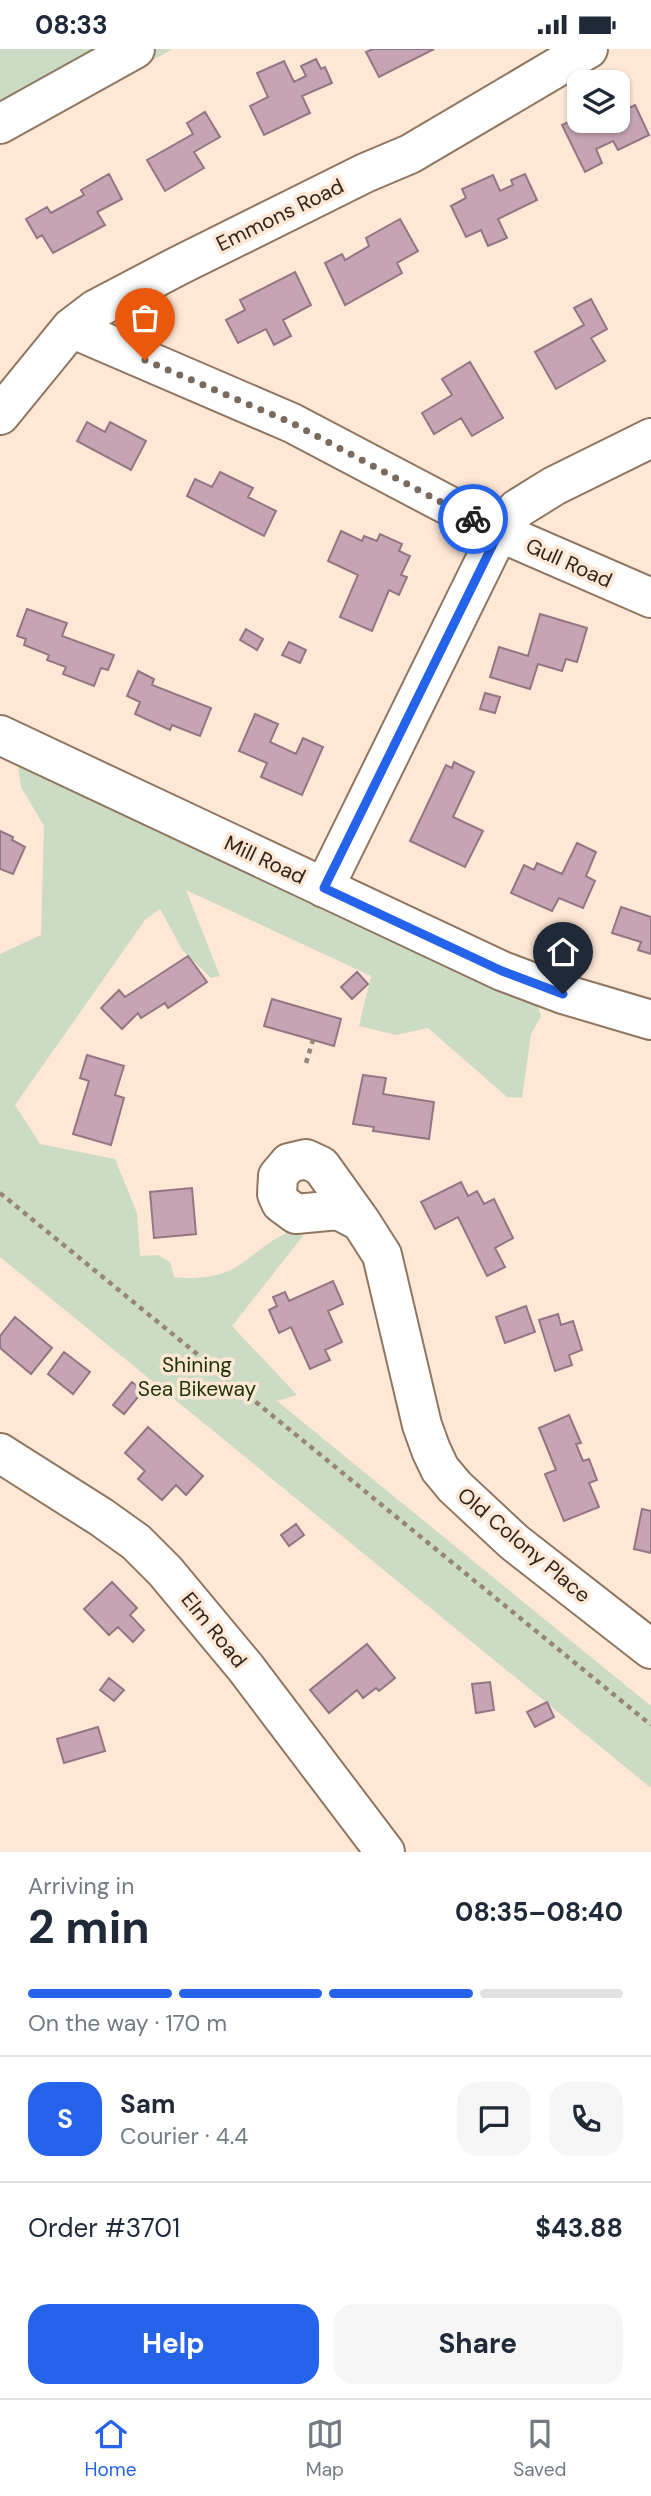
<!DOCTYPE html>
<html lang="en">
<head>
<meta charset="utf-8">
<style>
	body { margin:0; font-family:"DM Sans",sans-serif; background:#f6f6f7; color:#1f2937; height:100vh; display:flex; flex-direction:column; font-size:26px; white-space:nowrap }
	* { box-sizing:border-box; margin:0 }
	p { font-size:23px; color:#747a83 }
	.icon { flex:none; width:38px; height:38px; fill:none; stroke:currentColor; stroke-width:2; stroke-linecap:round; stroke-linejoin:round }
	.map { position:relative; height:1803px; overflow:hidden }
	.sheet { display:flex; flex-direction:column; background:#fff; flex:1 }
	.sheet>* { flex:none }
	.fabs { position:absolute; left:567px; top:21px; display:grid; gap:14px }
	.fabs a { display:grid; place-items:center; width:63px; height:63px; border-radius:14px; background:#fff; box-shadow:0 2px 5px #0004; font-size:35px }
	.pin { position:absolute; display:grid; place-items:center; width:60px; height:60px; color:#fff; margin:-72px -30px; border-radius:50% 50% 50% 0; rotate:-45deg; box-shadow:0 0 7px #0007 }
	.pin .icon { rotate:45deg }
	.courier { position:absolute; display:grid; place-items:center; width:70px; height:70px; margin:-35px; border:5px solid #2563eb; border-radius:50%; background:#fff; color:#222; box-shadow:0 2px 9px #0007 }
	.summary em { font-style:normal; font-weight:700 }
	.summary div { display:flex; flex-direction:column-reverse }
	.summary { display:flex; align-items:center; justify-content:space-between; height:119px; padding:0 28px }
	h1 { font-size:46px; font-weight:700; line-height:52px }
	.bar { display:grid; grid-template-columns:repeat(4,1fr); gap:10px 7px; align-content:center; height:84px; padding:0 28px }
	.bar i { height:9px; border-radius:5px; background:#e0e1e3 }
	.bar .selected { background:#2563eb }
	.bar p { grid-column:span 4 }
	.line { display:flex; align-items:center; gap:18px; padding:0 28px; border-top:2px solid #e0e1e3 }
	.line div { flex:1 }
	.round { display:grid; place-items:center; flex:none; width:74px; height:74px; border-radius:21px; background:#f6f6f7 }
	.button { display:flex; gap:14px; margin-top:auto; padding:14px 28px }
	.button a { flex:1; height:80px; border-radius:21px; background:#2563eb; color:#fff; font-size:28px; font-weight:700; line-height:80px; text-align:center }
	.button a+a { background:#f6f6f7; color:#1f2937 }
	.status { display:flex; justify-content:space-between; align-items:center; height:49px; padding:0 35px; background:#fff; direction:ltr }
	.status svg { height:19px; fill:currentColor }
	.dock { display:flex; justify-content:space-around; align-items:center; height:98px; border-top:2px solid #e0e1e3; background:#fff; font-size:19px; color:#747a83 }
	.dock a { display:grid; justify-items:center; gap:4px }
	.dock .selected { color:#2563eb }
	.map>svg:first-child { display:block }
	.green { fill:#ccdbc3 }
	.building { fill:#c6a4b3; stroke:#957583; stroke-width:2 }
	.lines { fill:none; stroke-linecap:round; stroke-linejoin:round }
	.minor-casing { stroke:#8f7660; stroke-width:42 }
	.path { stroke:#978678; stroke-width:4.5; stroke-dasharray:5 5; stroke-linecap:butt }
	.minor { stroke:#fff; stroke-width:38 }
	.done { stroke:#796a5d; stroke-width:7; stroke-dasharray:0 12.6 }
	.route { stroke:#2563eb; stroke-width:9 }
	.labels { text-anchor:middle; stroke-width:7; stroke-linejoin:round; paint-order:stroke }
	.street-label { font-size:21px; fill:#31261d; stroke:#fee7d4 }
	.park-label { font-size:21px; fill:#1c3306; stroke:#fee7d4 }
</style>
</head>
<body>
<div class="status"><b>08:33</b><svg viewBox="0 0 49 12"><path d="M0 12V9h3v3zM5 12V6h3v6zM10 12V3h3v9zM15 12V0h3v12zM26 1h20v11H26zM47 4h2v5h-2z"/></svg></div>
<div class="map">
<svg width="651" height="1803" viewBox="0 0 651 1803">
	<rect width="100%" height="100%" fill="#fee7d4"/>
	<path class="green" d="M0,0H173L0,94Z
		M17,710L536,951L541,967L531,985L522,1049L507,1048L428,979L396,986L359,977L371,927L186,841L220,927L211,929L183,902L160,860L145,871L15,1056L40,1095L115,1110L137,1164L140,1207L158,1206L170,1213L174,1228C192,1231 217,1228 233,1220C256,1207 273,1185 299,1180L303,1187L232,1277L297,1346L277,1352L651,1657V1739L0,1208V905L41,886L44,777L21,738Z"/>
	<path class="building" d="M373,0H434L379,28L366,3Z
		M316,10L321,20L325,18L332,34L302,47L310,64L264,86L250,57L268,48L257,24L284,12L294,33L306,27L301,17Z
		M635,56L649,86L618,101L613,92L596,100L602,114L585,123L562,76L579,68V72H618V64Z
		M205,63L220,88L194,103L204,119L165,142L147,111L193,85L187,74Z
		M109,125L122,150L97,163L105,176L53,204L42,186L37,189L26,170L47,158L51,164L84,146L81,141Z
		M525,125L537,151L498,170L507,189L488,197L481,181L466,188L451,157L466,149L462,140L493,126L500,142L513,136L511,131Z
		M400,170L418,202L397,214L402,224L345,256L325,214L342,205L345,211L369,197L366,189Z
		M295,223L311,256L283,271L291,287L274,296L266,280L238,294L226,271L245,261L240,251Z
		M591,250L607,280L591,289L605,312L556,340L535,303L584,276L574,259Z
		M470,313L503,369L472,387L461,369L434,385L422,364L452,346L442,330Z
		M87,373L105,383L110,373L146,392L131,421L77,392Z
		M220,423L253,439L248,448L276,462L264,487L187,447L195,430L212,438Z
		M341,482L362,492L364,487L377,492L380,485L402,495L399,502L410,507L401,526L407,528L399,546L389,541L372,582L340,568L358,526L328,512Z
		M27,560L67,574L62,587L114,606L108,621L101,619L94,637L63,625L66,618L47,611L49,606L24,596L26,590L17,587Z
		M540,565L587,579L577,613L566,610L562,622L538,615L530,640L490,628L499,598L528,607Z
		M246,580L263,590L257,601L240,591Z
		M289,593L306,601L300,614L282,606Z
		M138,622L154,630L152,636L211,659L200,687L172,676L170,681L135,665L140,653L127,647Z
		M485,644L500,648L495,664L480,660Z
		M255,665L278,675L270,693L296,705L303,689L323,698L302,746L261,728L267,714L239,702Z
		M454,713L474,723L453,768L483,782L465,818L410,792L446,716L452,719Z
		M0,782L13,788L12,791L25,798L13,825L0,820Z
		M577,794L596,803L586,827L595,832L583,859L559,849L552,862L511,844L524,816L534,821L537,814L562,825Z
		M621,858L651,868V905L638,901L641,893L612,884Z
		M188,907L207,933L168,959L165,954L141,969L138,964L122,980L101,959L119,941L125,948Z
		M357,923L368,935L352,950L341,938Z
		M272,950L341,970L334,997L264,977Z
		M87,1006L124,1017L115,1046L124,1049L111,1096L73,1085L89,1032L80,1029Z
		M363,1026L386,1029L383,1045L434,1053L429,1090L373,1082L374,1078L353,1075Z
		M461,1133L468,1147L477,1142L484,1155L494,1150L513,1189L495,1199L505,1218L487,1227L458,1168L435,1180L421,1153Z
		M192,1139L196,1185L154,1189L150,1143Z
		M333,1232L343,1255L328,1262L342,1293L325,1301L330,1311L310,1320L291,1278L279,1284L269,1261L277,1257L273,1248L285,1243L289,1252Z
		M526,1257L535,1283L505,1294L496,1268Z
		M558,1265L561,1276L573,1272L582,1301L569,1306L572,1316L555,1322L539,1271Z
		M15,1268L52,1299L31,1325L0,1299V1287Z
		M64,1303L90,1323L73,1345L48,1325Z
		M132,1333L143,1342L124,1365L113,1356Z
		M569,1366L581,1394L576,1395L583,1412L589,1410L597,1431L589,1434L599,1458L564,1472L545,1425L556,1421L539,1379Z
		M148,1378L203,1427L186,1446L176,1436L162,1451L138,1430L145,1422L125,1404Z
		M642,1460L651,1462V1504L634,1500Z
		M296,1475L304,1486L289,1497L281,1486Z
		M112,1533L137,1559L130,1566L144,1581L133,1593L118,1578L109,1586L84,1560Z
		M367,1595L395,1629L379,1642L376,1639L363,1649L357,1641L329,1664L310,1641Z
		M109,1629L124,1641L114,1652L100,1641Z
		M490,1633L494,1661L476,1664L472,1635Z
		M547,1653L554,1668L535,1678L527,1663Z
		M98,1678L105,1702L64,1714L57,1690Z"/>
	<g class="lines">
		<g class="minor-casing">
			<path id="minor" d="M0,75L135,0
				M71,279L292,374L499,483L651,549
				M0,366L71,279L96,260L180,216L365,124L410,105L588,0
				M0,686L502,922L563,945L651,971
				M324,839L499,483L517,460L554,437L651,389
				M306,1110L321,1117L361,1173L338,1161L296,1165L281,1154L277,1145L278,1127L289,1114Z
				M361,1173L382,1206L422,1376L431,1401L440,1420L455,1438L514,1493L651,1600
				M0,1404L101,1468L136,1493L165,1522L245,1618L385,1803"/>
		</g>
		<path class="path" d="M306,1014L313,991
			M0,1144L651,1676"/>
		<use href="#minor" class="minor"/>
	</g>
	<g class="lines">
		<path class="done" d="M145,311L292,374L473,470"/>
		<path class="route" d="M473,470L499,483L324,839L502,922L563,945"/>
	</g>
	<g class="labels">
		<g class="street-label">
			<text transform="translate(280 166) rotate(-26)" y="7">Emmons Road</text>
			<text transform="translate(569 514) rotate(24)" y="7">Gull Road</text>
			<text transform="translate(265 811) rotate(25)" y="7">Mill Road</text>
			<text transform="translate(524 1496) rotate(40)" y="7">Old Colony Place</text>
			<text transform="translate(214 1581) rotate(51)" y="7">Elm Road</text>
		</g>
		<g class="park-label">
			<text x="197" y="1323">Shining<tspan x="197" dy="24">Sea Bikeway</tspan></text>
		</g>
	</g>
</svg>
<div class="fabs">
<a><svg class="icon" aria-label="layers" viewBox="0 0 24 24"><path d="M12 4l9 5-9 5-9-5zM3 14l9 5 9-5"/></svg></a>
</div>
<div class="pin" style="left:145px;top:311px;background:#ea580c"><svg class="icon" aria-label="bag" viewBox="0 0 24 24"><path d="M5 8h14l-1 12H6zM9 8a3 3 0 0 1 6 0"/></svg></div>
<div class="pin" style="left:563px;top:945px;background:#1f2937"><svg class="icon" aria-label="home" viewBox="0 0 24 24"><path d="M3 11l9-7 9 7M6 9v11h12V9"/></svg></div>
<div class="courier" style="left:473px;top:470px"><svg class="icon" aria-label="bike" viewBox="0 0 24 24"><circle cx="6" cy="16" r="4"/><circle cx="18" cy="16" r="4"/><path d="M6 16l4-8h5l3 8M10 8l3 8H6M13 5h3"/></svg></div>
</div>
<section class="sheet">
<div class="summary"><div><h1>2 min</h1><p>Arriving in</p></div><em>08:35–08:40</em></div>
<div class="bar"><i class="selected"></i><i class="selected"></i><i class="selected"></i><i></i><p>On the way · 170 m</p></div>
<div class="line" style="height:126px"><b class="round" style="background:#2563eb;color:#fff">S</b><div><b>Sam</b><p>Courier · 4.4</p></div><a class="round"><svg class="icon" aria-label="chat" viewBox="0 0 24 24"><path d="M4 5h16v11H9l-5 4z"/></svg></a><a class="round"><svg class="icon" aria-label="phone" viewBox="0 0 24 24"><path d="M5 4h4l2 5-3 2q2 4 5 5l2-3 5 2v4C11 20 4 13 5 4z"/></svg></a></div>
<div class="line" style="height:91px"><div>Order #3701</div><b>$43.88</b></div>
<div class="button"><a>Help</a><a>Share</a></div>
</section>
<nav class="dock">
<a class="selected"><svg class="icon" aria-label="home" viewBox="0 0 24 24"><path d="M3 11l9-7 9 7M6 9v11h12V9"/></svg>Home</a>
<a><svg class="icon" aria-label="map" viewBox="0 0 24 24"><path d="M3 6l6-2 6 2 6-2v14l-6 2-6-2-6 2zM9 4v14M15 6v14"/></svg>Map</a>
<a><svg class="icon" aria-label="saved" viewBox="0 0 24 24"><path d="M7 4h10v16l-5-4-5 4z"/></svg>Saved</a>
</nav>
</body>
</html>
